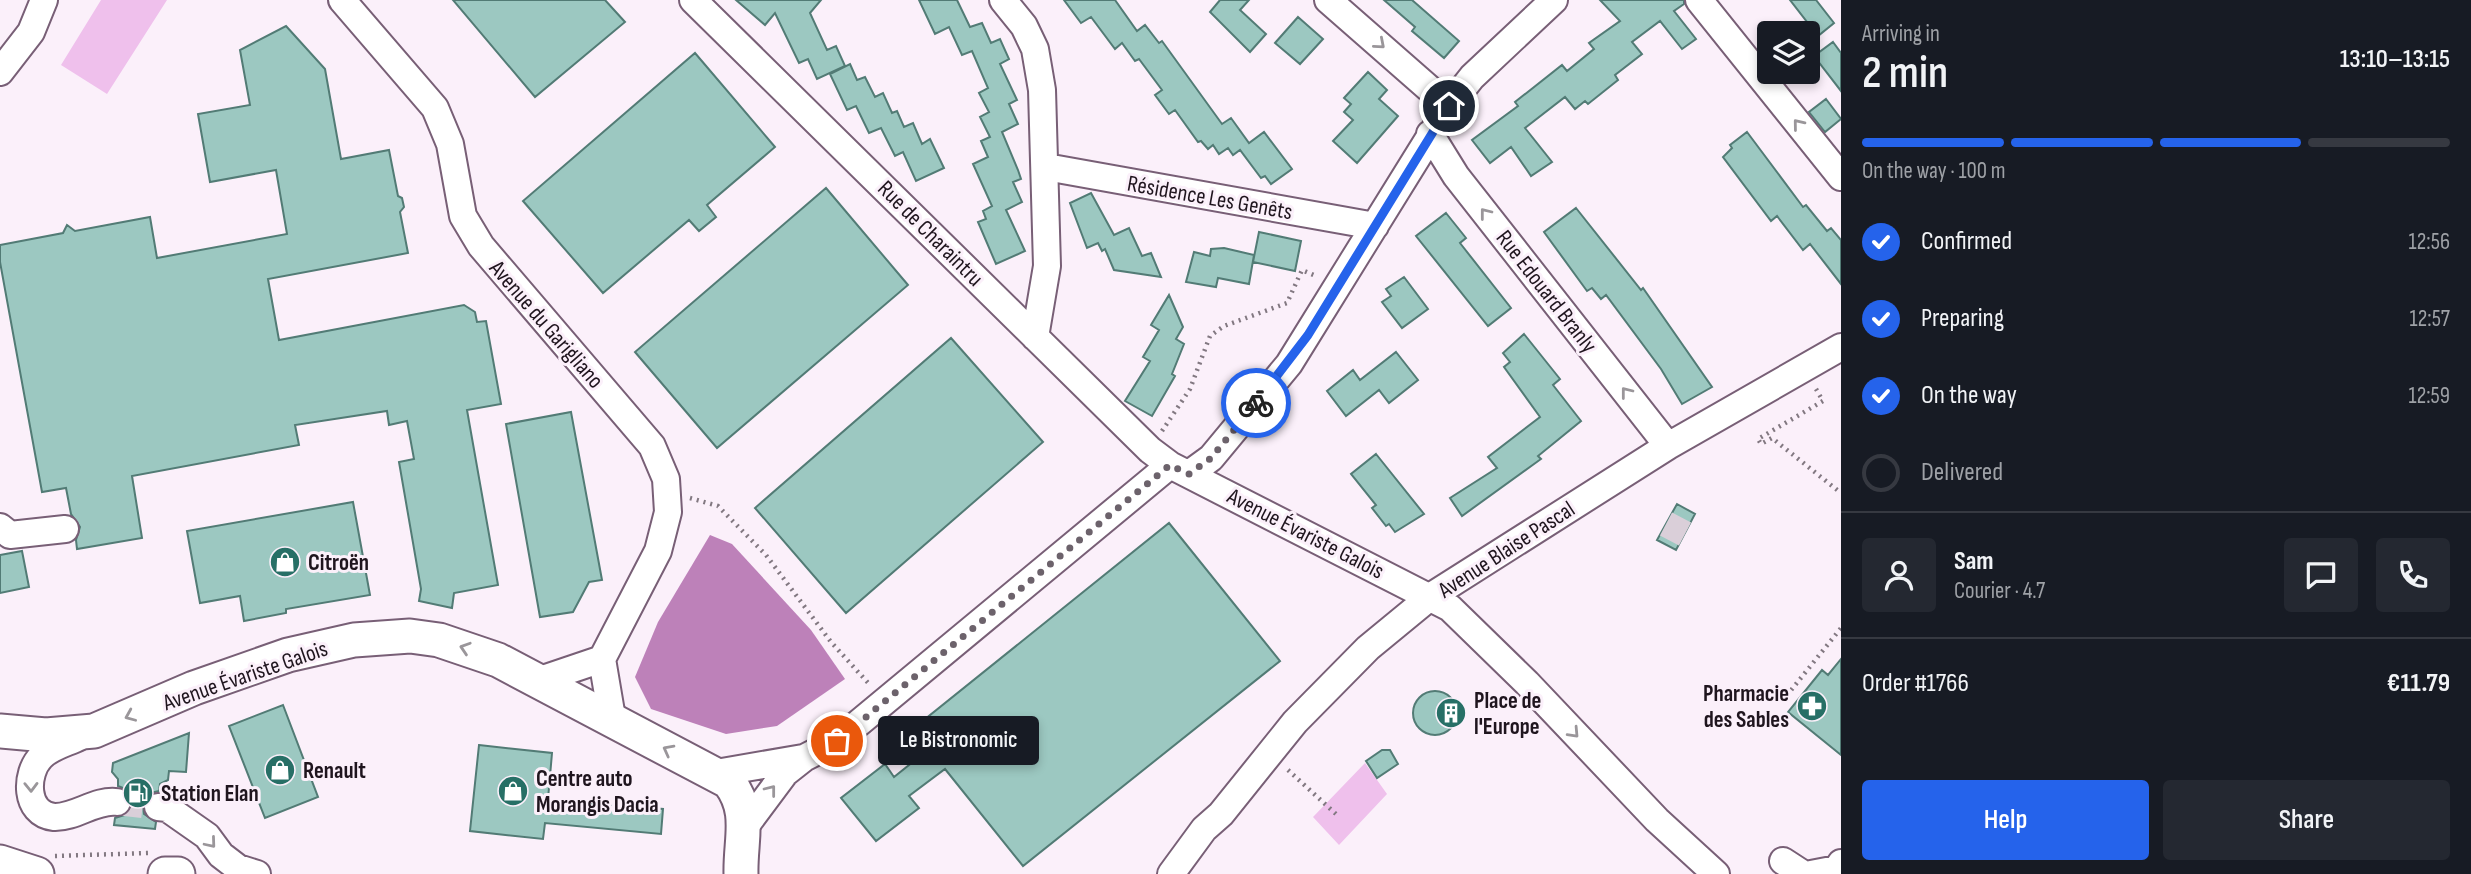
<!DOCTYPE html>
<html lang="en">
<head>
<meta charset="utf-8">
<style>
	body { margin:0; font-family:"Sofia Sans Condensed",sans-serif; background:#242831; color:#f1f3f6; height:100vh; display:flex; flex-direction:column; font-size:26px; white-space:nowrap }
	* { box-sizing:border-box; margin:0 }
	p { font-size:23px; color:#9ea1a6 }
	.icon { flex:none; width:38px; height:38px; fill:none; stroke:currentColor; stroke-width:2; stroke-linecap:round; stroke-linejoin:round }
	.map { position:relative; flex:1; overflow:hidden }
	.sheet { display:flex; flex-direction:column; background:#171b24; width:630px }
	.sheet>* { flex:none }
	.buttons { position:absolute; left:1757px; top:21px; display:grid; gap:14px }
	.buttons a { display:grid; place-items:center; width:63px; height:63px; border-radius:7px; background:#171b24; box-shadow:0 4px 10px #0003; font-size:35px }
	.pin { position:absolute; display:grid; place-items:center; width:60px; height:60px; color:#fff; margin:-30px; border:4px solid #fff; border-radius:50%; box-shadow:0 2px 7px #0007 }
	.courier { position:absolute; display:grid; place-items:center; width:70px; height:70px; margin:-35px; border:5px solid #2563eb; border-radius:50%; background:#fff; color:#222; box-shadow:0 2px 9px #0007 }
	.bubble { position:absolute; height:49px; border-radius:7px; background:#171b24; box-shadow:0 4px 10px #0003; font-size:23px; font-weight:600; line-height:49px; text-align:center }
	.overview em { font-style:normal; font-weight:600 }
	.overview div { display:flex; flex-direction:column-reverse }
	.overview { display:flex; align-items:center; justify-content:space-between; height:119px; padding:0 21px }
	h1 { font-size:46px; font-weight:600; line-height:52px }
	.bar { display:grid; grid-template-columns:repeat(4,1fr); gap:10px 7px; align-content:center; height:84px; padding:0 21px }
	.bar i { height:9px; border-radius:5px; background:#363941 }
	.bar .current { background:#2563eb }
	.bar p { grid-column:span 4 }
	.line { display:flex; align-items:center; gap:18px; padding:0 21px; border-top:2px solid #363941 }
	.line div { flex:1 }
	.round { display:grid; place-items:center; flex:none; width:74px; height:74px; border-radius:7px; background:#242831 }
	ol { padding:0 21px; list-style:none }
	li { display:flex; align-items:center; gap:21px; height:77px }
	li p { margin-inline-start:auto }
	li .icon { padding:7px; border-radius:50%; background:#2563eb; color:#fff; stroke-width:4 }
	li:last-child { color:#9ea1a6 }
	li i { width:38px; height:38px; border:4px solid #363941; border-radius:50% }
	.cta { display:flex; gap:14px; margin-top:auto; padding:14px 21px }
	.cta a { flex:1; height:80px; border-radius:7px; background:#2563eb; color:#fff; font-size:28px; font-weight:600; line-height:80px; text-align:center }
	.cta a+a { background:#242831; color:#f1f3f6 }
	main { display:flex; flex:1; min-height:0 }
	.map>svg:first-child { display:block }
	.green { fill:#efc0ec }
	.water { fill:#bd81b9 }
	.building { fill:#9cc8c1; stroke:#527b75; stroke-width:2 }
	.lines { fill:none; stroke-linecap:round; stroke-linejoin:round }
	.minor-tunnel { stroke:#dacfd9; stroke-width:26; stroke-dasharray:26 13; stroke-linecap:butt }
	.minor-casing { stroke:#785f76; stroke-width:30 }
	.major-casing { stroke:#785f76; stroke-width:37 }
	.path { stroke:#827881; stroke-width:4.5; stroke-dasharray:2 5; stroke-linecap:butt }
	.minor { stroke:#fff; stroke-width:26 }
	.major { stroke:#fff; stroke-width:33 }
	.oneway { stroke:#9a969a }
	.done { stroke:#6c626b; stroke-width:7; stroke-dasharray:0 12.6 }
	.route { stroke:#2563eb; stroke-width:9 }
	.labels { text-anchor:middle; stroke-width:6; stroke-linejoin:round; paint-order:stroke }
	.street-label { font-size:23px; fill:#1f151e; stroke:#fbf0fa }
	.poi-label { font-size:23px; font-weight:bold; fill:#1f151e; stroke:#fbf0fa; text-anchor:start }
</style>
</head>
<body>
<main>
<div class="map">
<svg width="1841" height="874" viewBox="0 0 1841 874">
	<rect width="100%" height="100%" fill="#fbf0fa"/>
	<path class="green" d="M101,0H167L107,94L61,65Z
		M1365,763L1387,794L1339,845L1313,817Z"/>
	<path class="water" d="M710,535L732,544L811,630L845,679L777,726L726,734L651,709L635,677L658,622Z"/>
	<path class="building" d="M453,0H605L625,22L535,97Z
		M736,0H821L810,13L827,50L836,46L845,66L817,79L808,59L799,63L775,13L765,25Z
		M919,0H957L970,27L982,23L991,43L1000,39L1009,59L1000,64L1017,100L1009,104L1018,124L1002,132L1018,170L1021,179L1013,182L1022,202L1006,210L1025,251L996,264L978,222L986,219L983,211L992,206L973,164L988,157L981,141L990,137L980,117L989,112L979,93L988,88L972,51L962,55L949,27L935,34Z
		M1064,0H1115L1137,31L1145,25L1159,43L1162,41L1222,124L1231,118L1249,143L1264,132L1292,169L1271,184L1265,176L1261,178L1240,150L1233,155L1228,148L1219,154L1213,145L1208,149L1201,141L1198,142L1175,110L1169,114L1155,95L1162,90L1139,59L1135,61L1122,43L1115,49L1091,17L1081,23Z
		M1220,0H1249L1240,10L1266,34L1250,52L1210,12Z
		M1384,0H1412L1459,41L1444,58L1412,31L1415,27Z
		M1600,0H1684V4L1674,11L1696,39L1682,49L1660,21L1632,42L1642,54L1615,75L1618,80L1588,104L1585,101L1575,109L1565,97L1525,128L1552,162L1531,176L1511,147L1490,163L1472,140L1518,106L1515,102L1562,65L1567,71L1594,49L1589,43L1620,21Z
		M1790,0H1816L1834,23L1818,36Z
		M1298,17L1323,39L1300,64L1275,43Z
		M286,26L325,69L341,159L389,150L398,196L402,198L404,207L400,212L408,253L268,279L279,340L464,305L475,312L477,322L486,321L501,404L467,410L498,585L454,593L452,608L419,601L421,589L399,462L414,459L407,421L389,425L387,411L295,425L299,445L132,476L142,538L77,549L76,540L80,527L71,514L66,488L42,492L0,262V245L63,233L67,225L75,231L150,217L157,258L287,234L276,170L210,182L198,114L250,105L240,50Z
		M1833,42L1841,53V91L1814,56Z
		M695,53L775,147L707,205L716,217L699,231L689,220L603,293L523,201Z
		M850,64L857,80L865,77L875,97L883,93L892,113L897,111L904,127L913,123L922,144L930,139L944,168L916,181L903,152L895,156L881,128L869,133L856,106L847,110L830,74Z
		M1368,72L1387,90L1379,99L1398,116L1357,163L1333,141L1353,120L1344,112L1351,104L1344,98Z
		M1826,99L1841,119L1825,132L1809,112Z
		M1747,132L1803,207L1806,205L1827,231L1831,228L1841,240V284L1810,244L1803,250L1777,216L1771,221L1723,157L1732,148L1730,145Z
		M826,188L908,285L717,448L635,352Z
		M1091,193L1114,235L1129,228L1142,256L1151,253L1161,277L1114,270L1105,249L1102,251L1098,243L1087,248L1070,203Z
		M1576,208L1641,290L1643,288L1712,387L1682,404L1661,369L1606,295L1601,299L1592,288L1587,291L1544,232Z
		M1446,213L1466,238L1460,243L1511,308L1488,326L1416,236Z
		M1259,232L1301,241L1295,271L1253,262Z
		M1224,248L1254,255L1249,284L1218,278L1216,287L1186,282L1194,252L1210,256L1211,249Z
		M1404,277L1428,309L1402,328L1382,302L1391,296L1386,289Z
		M1169,295L1183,327L1176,339L1184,344L1172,374L1175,376L1152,416L1125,401L1150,361L1143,357L1159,330L1151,325Z
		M1524,334L1560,379L1553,385L1581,421L1538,456L1541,459L1462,516L1450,498L1497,468L1488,457L1540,417L1504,367L1510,362L1503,353Z
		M951,338L1043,442L846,613L755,508Z
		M1396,352L1418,380L1389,403L1379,390L1346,416L1327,391L1353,370L1360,380Z
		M571,412L602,580L589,582L573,612L540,617L506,424Z
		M1376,454L1424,514L1395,532L1389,524L1386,526L1372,508L1376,505L1351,474Z
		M353,502L370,595L286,609V613L244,621L240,596L200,603L187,531Z
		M1677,504L1695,514L1676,550L1657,540Z
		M1169,523L1280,661L1023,866L945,769L909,796L919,808L876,841L841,798L885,764L894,777L929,749L914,728Z
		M22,551L29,587L0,593V555Z
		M1841,659V755L1788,712L1822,670L1828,675Z
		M1413 713a22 22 0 1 1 44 0a22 22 0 1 1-44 0Z
		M283,705L318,797L265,818L229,726Z
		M189,733L186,772L169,771L168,780L160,784L159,791L151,793L143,805L144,814L156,822L155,829L114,825L115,818L125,815L133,802L126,789L118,786V779L112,772L113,763Z
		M479,745L552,753L548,799L663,809L661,834L545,823L543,839L470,831Z
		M1382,750H1390L1398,764L1377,778L1366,761Z"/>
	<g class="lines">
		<path class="minor-tunnel" d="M1666,524L1685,534
			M117,802L158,807"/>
		<g class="minor-casing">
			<path id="minor" d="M342,0L435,108L450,144L463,216L481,246L652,446L666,479L668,512L658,551L602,659L612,718
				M693,0L1150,450L1170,465L1450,608L1527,683L1657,820L1716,874
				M1003,0L1024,26L1035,49L1042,90L1047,266L1035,337
				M1328,0L1449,106
				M1699,0L1841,177
				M0,72L31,32L44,0
				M1430,134L1456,176L1668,446
				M1046,167L1375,226
				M1189,474L1211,458L1289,364L1449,106L1472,77L1554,0
				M0,527L10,535L65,529
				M537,681L602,659
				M79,737C67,743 50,747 41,757C25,773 24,814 54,817C75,818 96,799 117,802
				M716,773L803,758
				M158,807L167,808L207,836L221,855L238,868L257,874
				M744,828L785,773L804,758L837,741L1170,465
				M1783,861L1803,874
				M1171,874L1204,829L1221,814L1295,722L1368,648L1430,597L1668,446L1841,347
				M1811,874L1837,869L1841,863"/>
		</g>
		<g class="major-casing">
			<path id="major" d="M0,731L46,735L94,731L194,688L288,655L354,640L410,636L439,640L498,660L729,782C752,812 740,839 741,874
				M0,862L37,874
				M165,874H178"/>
		</g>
		<path class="path" d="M1816,389L1823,401L1758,439L1761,444L1772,438L1841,493
			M1162,431L1190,389L1210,336L1224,326L1287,303L1302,270L1316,276
			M690,498L718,506L766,555L831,642L870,685
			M1771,689L1784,699L1841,628
			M1288,770L1337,815
			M55,856L148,853"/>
		<use href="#minor" class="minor"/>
		<use href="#major" class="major"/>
	</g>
	<defs><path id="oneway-chevron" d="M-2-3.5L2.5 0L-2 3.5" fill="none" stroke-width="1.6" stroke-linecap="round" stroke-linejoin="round" transform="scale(1.75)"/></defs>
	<g class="oneway">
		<use href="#oneway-chevron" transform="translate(1380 44) rotate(41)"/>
		<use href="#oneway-chevron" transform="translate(1798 124) rotate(-129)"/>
		<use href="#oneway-chevron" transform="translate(1485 213) rotate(-128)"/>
		<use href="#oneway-chevron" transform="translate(1626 392) rotate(-128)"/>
		<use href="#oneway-chevron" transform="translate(465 648) rotate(-162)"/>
		<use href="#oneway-chevron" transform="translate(130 716) rotate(157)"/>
		<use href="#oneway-chevron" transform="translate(1574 733) rotate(47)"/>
		<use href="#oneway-chevron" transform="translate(668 750) rotate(-152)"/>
		<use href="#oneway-chevron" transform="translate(31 787) rotate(89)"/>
		<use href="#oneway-chevron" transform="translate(771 790) rotate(-52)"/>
		<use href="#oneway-chevron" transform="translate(211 843) rotate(50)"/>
	</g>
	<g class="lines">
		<path class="done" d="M837,741L1170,465L1189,474L1211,458L1256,403"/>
		<path class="route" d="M1256,403L1308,335L1449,106"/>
	</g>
	<defs>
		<g id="shop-disc" transform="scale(1.575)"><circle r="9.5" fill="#276f66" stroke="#fbf0fa"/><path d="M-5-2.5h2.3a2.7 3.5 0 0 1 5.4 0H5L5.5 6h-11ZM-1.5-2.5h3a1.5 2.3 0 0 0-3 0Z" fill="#fff"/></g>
		<g id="pharmacy-disc" transform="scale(1.575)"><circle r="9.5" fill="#276f66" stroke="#fbf0fa"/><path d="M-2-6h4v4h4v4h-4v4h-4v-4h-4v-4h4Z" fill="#fff"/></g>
		<g id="building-disc" transform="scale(1.575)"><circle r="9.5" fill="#276f66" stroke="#fbf0fa"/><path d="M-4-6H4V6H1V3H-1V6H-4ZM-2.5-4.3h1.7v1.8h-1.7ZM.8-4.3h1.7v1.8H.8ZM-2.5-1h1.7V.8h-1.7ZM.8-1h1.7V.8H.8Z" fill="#fff"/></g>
		<g id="fuel-disc" transform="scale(1.575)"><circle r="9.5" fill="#276f66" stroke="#fbf0fa"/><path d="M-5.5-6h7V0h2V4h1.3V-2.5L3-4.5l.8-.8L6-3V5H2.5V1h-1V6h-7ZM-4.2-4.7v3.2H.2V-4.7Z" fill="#fff"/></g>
	</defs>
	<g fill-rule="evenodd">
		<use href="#shop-disc" x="285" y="562"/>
		<use href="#pharmacy-disc" x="1812" y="706"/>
		<use href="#building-disc" x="1451" y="713"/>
		<use href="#shop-disc" x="280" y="770"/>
		<use href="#shop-disc" x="513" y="791"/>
		<use href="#fuel-disc" x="138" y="793"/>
	</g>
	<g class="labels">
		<g class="street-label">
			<text transform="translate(1210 197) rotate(10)" y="8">Résidence Les Genêts</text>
			<text transform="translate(931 233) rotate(45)" y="8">Rue de Charaintru</text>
			<text transform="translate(1547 291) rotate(52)" y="8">Rue Edouard Branly</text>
			<text transform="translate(547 324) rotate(49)" y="8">Avenue du Garigliano</text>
			<text transform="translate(1306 533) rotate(27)" y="8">Avenue Évariste Galois</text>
			<text transform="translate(1506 549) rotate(-33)" y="8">Avenue Blaise Pascal</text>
			<text transform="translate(245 675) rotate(-19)" y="8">Avenue Évariste Galois</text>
		</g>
		<g class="poi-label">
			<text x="308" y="570">Citroën</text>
			<text x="1789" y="701" text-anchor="end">Pharmacie<tspan x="1789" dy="26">des Sables</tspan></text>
			<text x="1474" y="708">Place de<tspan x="1474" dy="26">l'Europe</tspan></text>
			<text x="303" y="778">Renault</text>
			<text x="536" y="786">Centre auto<tspan x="536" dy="26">Morangis Dacia</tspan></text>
			<text x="161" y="801">Station Elan</text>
		</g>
	</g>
</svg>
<div class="buttons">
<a><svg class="icon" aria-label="layers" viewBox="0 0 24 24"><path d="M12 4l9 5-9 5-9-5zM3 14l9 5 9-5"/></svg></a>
</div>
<div class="pin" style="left:837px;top:741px;background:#ea580c"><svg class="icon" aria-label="bag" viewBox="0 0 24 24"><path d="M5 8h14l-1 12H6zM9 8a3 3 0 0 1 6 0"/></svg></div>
<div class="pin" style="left:1449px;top:106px;background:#1f2937"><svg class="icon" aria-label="home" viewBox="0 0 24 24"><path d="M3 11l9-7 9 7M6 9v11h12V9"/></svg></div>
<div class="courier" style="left:1256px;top:403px"><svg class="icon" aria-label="bike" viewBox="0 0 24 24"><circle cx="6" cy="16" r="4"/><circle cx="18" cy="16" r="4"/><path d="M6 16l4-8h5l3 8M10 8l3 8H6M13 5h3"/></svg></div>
<div class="bubble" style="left:878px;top:716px;width:161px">Le Bistronomic</div>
</div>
<section class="sheet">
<div class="overview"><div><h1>2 min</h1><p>Arriving in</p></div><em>13:10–13:15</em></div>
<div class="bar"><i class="current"></i><i class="current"></i><i class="current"></i><i></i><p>On the way · 100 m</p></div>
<ol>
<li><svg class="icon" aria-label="check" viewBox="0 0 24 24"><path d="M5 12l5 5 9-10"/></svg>Confirmed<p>12:56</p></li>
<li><svg class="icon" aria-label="check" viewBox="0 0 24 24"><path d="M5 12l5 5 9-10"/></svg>Preparing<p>12:57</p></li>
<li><svg class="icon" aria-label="check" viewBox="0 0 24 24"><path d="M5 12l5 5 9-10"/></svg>On the way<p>12:59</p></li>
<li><i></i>Delivered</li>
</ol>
<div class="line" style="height:126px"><a class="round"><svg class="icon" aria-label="person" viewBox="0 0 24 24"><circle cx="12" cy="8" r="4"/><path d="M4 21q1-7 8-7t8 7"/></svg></a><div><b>Sam</b><p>Courier · 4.7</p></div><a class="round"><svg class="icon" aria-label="chat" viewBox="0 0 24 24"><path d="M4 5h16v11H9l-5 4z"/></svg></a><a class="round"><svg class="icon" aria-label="phone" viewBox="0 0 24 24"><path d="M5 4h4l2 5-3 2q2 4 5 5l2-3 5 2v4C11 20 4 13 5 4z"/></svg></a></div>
<div class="line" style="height:91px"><div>Order #1766</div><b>€11.79</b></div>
<div class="cta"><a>Help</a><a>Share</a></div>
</section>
</main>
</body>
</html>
